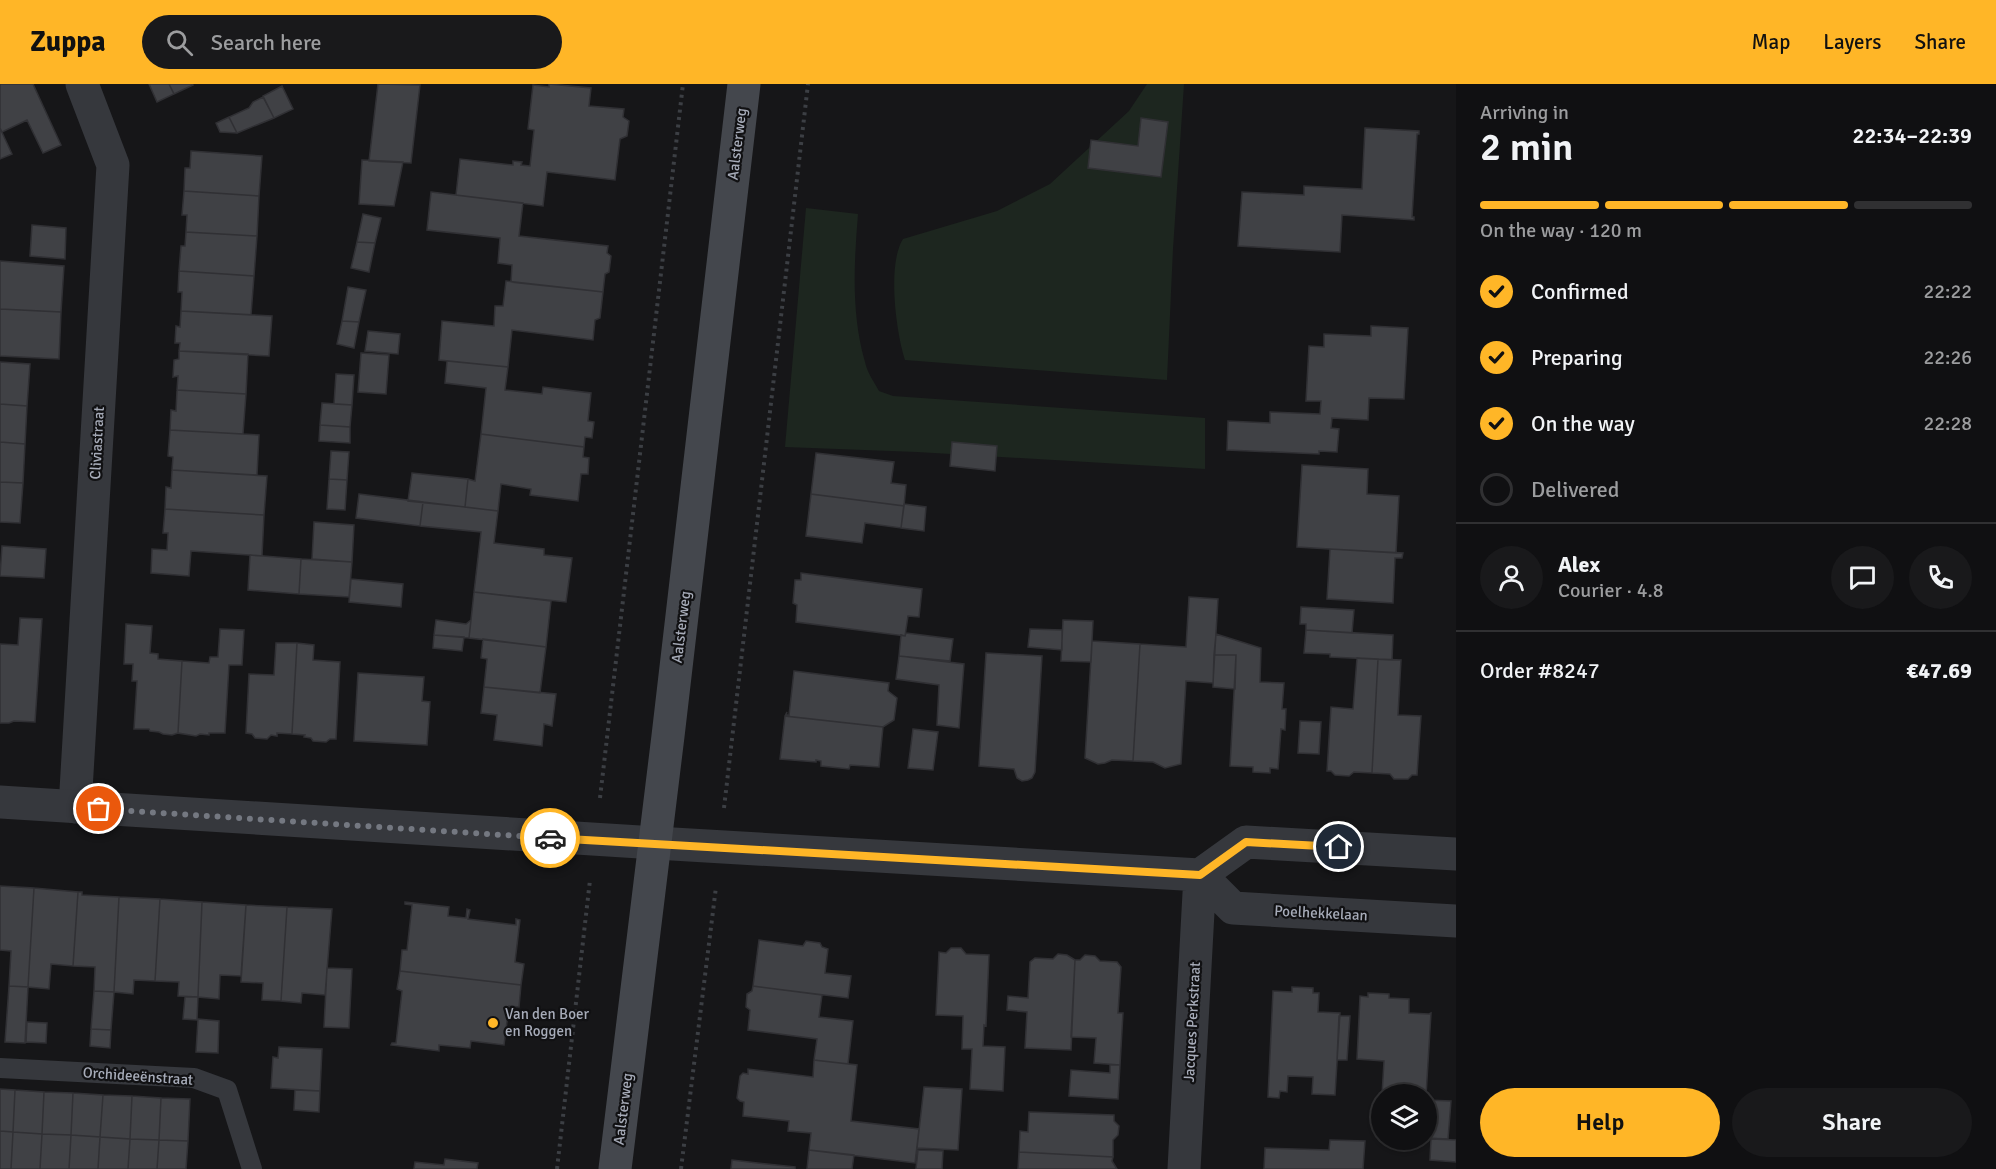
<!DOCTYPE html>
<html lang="en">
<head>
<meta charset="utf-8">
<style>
	body { margin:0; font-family:Signika,sans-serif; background:#19191b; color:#f1f3f6; height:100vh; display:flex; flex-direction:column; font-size:22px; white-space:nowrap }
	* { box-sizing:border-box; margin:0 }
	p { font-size:20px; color:#9c9d9f }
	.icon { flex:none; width:33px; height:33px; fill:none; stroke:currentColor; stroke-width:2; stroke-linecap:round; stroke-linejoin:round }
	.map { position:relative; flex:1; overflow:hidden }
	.side { display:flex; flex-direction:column; background:#101012; width:540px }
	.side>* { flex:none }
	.buttons { position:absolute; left:1371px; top:1000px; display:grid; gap:12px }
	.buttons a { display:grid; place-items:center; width:66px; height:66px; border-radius:50%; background:#101012; box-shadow:0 2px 4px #0004,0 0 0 2px #303032; font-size:30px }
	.pin { position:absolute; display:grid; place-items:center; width:51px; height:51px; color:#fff; margin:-26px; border:3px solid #fff; border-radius:50%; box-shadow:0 2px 6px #0007 }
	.courier { position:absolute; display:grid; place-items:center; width:60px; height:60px; margin:-30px; border:4px solid #ffb627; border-radius:50%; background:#fff; color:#222; box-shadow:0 2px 8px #0007 }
	.head em { font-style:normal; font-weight:600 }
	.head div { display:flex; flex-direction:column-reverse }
	.head { display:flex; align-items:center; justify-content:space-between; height:102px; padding:0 24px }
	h1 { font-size:39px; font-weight:600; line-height:45px }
	.bar { display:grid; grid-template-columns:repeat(4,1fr); gap:9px 6px; align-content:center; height:72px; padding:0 24px }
	.bar i { height:8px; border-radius:4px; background:#303032 }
	.bar .current { background:#ffb627 }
	.bar p { grid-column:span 4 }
	.line { display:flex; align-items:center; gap:15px; padding:0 24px; border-top:2px solid #303032 }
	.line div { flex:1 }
	.round { display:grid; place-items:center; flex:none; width:63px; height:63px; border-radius:32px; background:#19191b }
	ol { padding:0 24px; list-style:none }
	li { display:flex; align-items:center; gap:18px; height:66px }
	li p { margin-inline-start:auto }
	li .icon { padding:6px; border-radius:50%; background:#ffb627; color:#111; stroke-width:4 }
	li:last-child { color:#9c9d9f }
	li i { width:33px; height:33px; border:3px solid #303032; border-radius:50% }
	.primary-button { display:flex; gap:12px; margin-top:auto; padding:12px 24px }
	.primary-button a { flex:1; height:69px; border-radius:36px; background:#ffb627; color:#111; font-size:24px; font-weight:600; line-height:69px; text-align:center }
	.primary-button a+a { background:#19191b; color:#f1f3f6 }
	header { display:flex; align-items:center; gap:36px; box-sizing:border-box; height:84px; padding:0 30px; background:#ffb627; color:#111 }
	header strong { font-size:28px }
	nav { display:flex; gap:33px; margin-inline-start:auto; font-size:21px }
	.search { width:420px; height:54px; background:#19191b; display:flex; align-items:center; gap:15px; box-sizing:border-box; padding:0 21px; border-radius:33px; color:#9c9d9f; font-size:22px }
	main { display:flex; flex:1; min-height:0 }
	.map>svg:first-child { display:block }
	.green { fill:#1d261f }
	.building { fill:#404145; stroke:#303034; stroke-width:1.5 }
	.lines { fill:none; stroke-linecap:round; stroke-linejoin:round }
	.path { stroke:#3c3f44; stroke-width:4; stroke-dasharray:3 4.5; stroke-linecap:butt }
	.service { stroke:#36383d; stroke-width:20 }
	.minor { stroke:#36383d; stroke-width:33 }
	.tertiary { stroke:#36383d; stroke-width:33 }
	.secondary { stroke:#44474d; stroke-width:33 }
	.done { stroke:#747881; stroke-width:6; stroke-dasharray:0 10.8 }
	.route { stroke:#ffb627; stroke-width:8 }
	.poi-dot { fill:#ffb627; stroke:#111113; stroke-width:2 }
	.labels { text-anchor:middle; stroke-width:4.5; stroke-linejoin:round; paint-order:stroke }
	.street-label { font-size:15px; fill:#a7acb9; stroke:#111113 }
	.poi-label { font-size:15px; fill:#a7acb9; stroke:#111113; text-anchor:start }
</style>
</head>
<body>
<header>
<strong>Zuppa</strong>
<div class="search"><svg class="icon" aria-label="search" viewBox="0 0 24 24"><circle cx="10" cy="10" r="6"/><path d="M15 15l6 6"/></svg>Search here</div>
<nav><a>Map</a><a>Layers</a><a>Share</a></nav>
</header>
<main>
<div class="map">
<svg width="1456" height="1085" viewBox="0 0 1456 1085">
	<rect width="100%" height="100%" fill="#161618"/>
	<path class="green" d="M1147,0H1184L1173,165L1167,296L905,276C896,248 887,180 903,155L997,127L1050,100L1129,27Z
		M806,124L858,130C854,179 851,230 865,278C867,288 874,298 879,307L893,312L1205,334V385L917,368L785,363Z"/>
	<path class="building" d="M0,0H33L61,61L43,69L27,36L2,48L0,44Z
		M149,0H169L174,10L157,18Z
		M169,0H192L193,1L174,10Z
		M378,0L420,1L411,79L369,77Z
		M549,0L591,4L589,22L624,25L623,33L629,37L627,52L620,55L615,96L547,88L543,122L456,111L460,75L513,81V77L522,78L521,81L530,82L534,46L528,45L533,1L549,3Z
		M282,2L293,25L274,34L263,12Z
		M263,13L274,34L237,49L229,33L249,24L253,18Z
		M229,33L237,49L220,48L216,39Z
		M1141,34L1168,38L1161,93L1088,84L1091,56L1138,62Z
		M0,44L12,70L0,75Z
		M1365,44L1419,47V50H1417L1412,133H1414V136L1342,131L1340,168L1238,162L1242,108L1304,111V102L1362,105Z
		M191,67L262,72L259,112L184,107L185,84H190Z
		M362,76L403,78L394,122L359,120Z
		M184,107L259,112L257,152L186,148L187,131H182Z
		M431,108L523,119L519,152L608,162L607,169L611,172L609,188L605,190L603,208L511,198L512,181L498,179L500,154L427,146Z
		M363,130L381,134L375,159L357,158Z
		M32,141L66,144L65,175L30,172Z
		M186,148L257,152L254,192L179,187L181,162H185Z
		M357,158L375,159L369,188L351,184Z
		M0,177L64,182L61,228L0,225Z
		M179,187L254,192L251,231L181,227L182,208H178Z
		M506,197L603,208L600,234L595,236L593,256L512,246L508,283L439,276L442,237L494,242L495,222H503Z
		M348,203L366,206L359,238L342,237Z
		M0,225L61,228L59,275L0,272Z
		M181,227L272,232L269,272L179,267L180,259H175L176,242L180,243Z
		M342,237L359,238L354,264L337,260Z
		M1371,242L1408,244L1404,315L1369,314L1368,336L1332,334L1331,344L1339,345L1337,368L1319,367V370L1227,366L1228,337L1270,339V328L1320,330L1321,317H1306L1309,262L1324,263V250L1371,252Z
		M368,247L400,250L398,270L365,267Z
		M179,267L248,270L246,310L177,306L178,292L173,293L174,276L179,275Z
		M361,269L389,271L386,310L358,308Z
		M447,277L508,283L505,306L542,310L543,303L591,309L588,337L594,338L592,354L585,353L584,363L481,350L486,304L445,299Z
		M0,278L30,280L27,322L0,320Z
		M336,290L354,291L352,321L334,320Z
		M177,306L246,310L243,350L170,346L171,326L176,327Z
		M322,319L352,321L350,343L320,341Z
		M0,320L27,322L25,360L0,358Z
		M320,341L350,343V359L319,357Z
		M170,346L259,351L257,391L172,386L173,373L168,372Z
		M481,350L584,363L583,373L589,374L588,390H581L578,417L530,411L531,405L501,400L498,427L465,423L468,395L475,397Z
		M0,358L25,360L23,399L0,398Z
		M952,358L997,362L995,387L950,382Z
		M331,367L349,368L347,396L329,395Z
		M816,369L894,378L891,399L906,401L904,422L811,410Z
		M1302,381L1368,385L1367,410L1399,412L1396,469L1297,463Z
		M172,386L267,392L264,431L165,425L166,403L171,404Z
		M412,389L468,395L465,423L408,417Z
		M329,395L347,396L345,426L327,425Z
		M0,398L23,399L20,439L0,438Z
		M359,410L423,418L420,442L356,434Z
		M811,410L904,422L901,444L865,439L862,459L806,452Z
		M423,418L498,427L494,459L544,465V471L572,474L566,518L474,508L481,448L420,442Z
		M904,420L926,423L924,447L901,444Z
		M165,425L264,431L262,472L191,467L189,492L151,489L152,465L167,466L168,449H163Z
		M314,438L354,441L352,478L312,475Z
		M2,462L46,465L44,494L0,492Z
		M1330,465L1403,469L1402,474H1395L1393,519L1327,515Z
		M250,471L301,475L299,510L248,506Z
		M301,475L352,478L349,513L299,510Z
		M801,489L922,505L919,533L908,532L905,552L796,538L797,521L793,519L795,496H801Z
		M351,495L403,500L401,523L349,518Z
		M474,508L551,517L546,563L469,554Z
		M1189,513L1218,515L1213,599L1186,597L1181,680L1165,684L1153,678L1133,677L1140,560L1186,563Z
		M1301,523L1354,526L1352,549L1306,546V540H1300Z
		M20,534L42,535L35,638L14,637L9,639H0V560L18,561Z
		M436,536L466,540L471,536L469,554L434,551Z
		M1063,536L1093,537L1091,578L1061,577Z
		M126,540L152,542L150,569L158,570V575L182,577L178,649L172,651L163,650L159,648L150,647L149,645H134L137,597H132L133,580H124Z
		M220,545L244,546L242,581H229L225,649H209V651L200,650L196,652L178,649L182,577L209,579L210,573H218Z
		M1030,545L1062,546V566L1028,563Z
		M1306,546L1393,551L1392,576L1330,573V570L1304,569Z
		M906,549L953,555L950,577L899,572L901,551L905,552Z
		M1216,550L1261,564L1260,598L1284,599L1282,625H1286L1285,646L1281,645L1278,685L1270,684V689L1253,688V683L1230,682L1236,571H1214Z
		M434,551L464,553L462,567L433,564Z
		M483,555L546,563L540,609L484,603L487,575L481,574Z
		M1092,557L1140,560L1133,677L1112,676L1105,679L1098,680L1085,674Z
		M276,559H297L292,650L277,649V652L271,651L267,655L255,654L252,650L246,649L249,590L274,591Z
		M297,559L314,561L313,576L340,578L336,655H330L326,658L313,657L311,654L304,653L305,651L292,650Z
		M986,569L1042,572L1035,688L1032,694L1028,696L1022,697L1017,694L1014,685L979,682Z
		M1214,571H1236L1235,605L1213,603Z
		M899,572L964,580L959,644L937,641L939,601L896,595Z
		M1357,574L1378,575L1372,689L1354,688L1349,692L1335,691L1331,687H1327L1331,623L1353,625Z
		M1378,575L1401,576L1398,631L1421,632L1417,691H1412L1408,695H1394L1390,690L1372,689Z
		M794,587L889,599L888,607L897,614L894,636L883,643L785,632L787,628L786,631H789Z
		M358,589L424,593L422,617L430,618L427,661L354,657Z
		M484,603L556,610L552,642L544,640L542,662L494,656L497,631L481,629Z
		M785,632L883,643L879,683L850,681L849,685L821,682V677L816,676V678L780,675Z
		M1300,637L1321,638L1319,670L1298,669Z
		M913,645L938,648L933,686L908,684Z
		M0,802L34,804L28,903L9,902L11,867L0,866Z
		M34,804L78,808L73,882L51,880L49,905L28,903Z
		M78,808H82V811L119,813L114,908L94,907L95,883L73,882Z
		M119,813L160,815L155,897L134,896L133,910L114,908Z
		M160,815L202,818L198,913L178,912L179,898L155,897Z
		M202,818L246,821L241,892L220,891L219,915L198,913Z
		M405,818L449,823L448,832L466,834L467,825L470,826L468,835L516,841V835L520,836L515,878L524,880L521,901L400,887L402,866H407L412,821L405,820Z
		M246,821L287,823L281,917L262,916L263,899L241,898Z
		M287,823L332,825L325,911L302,909L301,919L281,917Z
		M759,856L803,862L806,857L820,859L822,863L828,865L825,889L851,892L848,914L753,902Z
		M951,864H961L966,870L989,871L986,942L984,941L983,962L1005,963L1003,1007L970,1005L972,965H962L963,932L936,931L939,868L946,869Z
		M1058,870L1067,871L1075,876L1071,966L1025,964L1027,928L1007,926L1008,912L1028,914L1030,878L1035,874L1053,875Z
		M1085,871L1095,872L1100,877L1117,878L1121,883L1118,929H1123L1120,981L1094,979L1096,954L1071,953L1075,876H1080Z
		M327,884L352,885L349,944L324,943Z
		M400,887L521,901L519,923L509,922L504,961L471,957L470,964L439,961V967L391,961L392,959H396L402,907L397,905Z
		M9,902L28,903L25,959L5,958Z
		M753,902L822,911L819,933L853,937L848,980L814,976L817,955L748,946L750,926L746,923L747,910L752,907Z
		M1292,903L1313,904V909H1319L1318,928L1340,929L1335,1011L1312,1010L1313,993L1288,992L1287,1008L1280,1007L1279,1014L1268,1013L1273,907L1292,908Z
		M94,907L114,908L111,946L91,945Z
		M1368,909L1389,910V914L1409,915V929L1429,930L1431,929L1426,1012L1382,1011L1384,977L1357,975L1360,912L1368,913Z
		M185,913H198L197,936L183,935Z
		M1339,932H1350L1347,976H1337Z
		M198,935L219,937L218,969L196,968Z
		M27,938L47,939L46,959L26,958Z
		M91,945L111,946L110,964L90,962Z
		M279,963L322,965L320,1007L271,1004L273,973L278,974Z
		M814,976L857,981L851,1037L919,1045L915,1079L809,1066L811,1049L788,1047L789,1037L743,1032L744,1018L740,1017L737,1014L740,992L743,989L748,990V985L813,993Z
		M1110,981H1120L1118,1015L1069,1012L1071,986L1110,989Z
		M924,1003L962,1005L958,1066L917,1064Z
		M0,1005L15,1006L13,1048L0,1047Z
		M15,1006L44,1008L42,1050L13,1048Z
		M295,1006L320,1007L319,1028L294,1026Z
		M44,1008L73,1009L71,1051L42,1050Z
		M73,1009L103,1011L100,1053L71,1051Z
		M103,1011L132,1012L130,1055L100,1053Z
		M132,1012L161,1014L159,1056L130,1055Z
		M161,1014L190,1015L188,1057L159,1056Z
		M1426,1016L1451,1017L1448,1055L1426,1054Z
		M1029,1028L1114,1031V1037L1119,1042L1118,1051L1113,1056V1073L1019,1068L1020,1047L1028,1048Z
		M0,1047L13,1048L11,1085H0Z
		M13,1048L42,1050L40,1085H11Z
		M42,1050L71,1051L69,1085H40Z
		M71,1051L100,1053L98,1085H69Z
		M100,1053L130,1055L128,1085H98Z
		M130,1055L159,1056L157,1085H128Z
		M1431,1055L1456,1056V1078L1430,1076Z
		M159,1056L188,1057L186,1085H157Z
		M1330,1056L1365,1057L1363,1085H1264L1265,1064L1329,1066Z
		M809,1066L854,1071L852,1085H807Z
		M918,1066L943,1067L942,1085H916Z
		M1019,1068L1113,1073L1112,1077L1117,1085H1018Z
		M445,1075L478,1079L477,1085H414L415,1078L444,1081Z
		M732,1076L767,1080L795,1083V1085H731Z"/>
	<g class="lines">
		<path class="path" d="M600,714L683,0
			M724,724L808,0
			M557,1085L590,796
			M681,1085L716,803"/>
		<path class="service" d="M0,984L194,994L227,1006L252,1085"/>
		<path class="minor" d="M75,723L113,81L82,0
			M656,759L1200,791L1246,758L1456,770
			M1200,791L1233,824L1456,837
			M1184,1085L1200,791"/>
		<path class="tertiary" d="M0,718L656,759"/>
		<path class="secondary" d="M615,1085L668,652L744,0"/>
	</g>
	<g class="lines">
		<path class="done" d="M99,725L550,754"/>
		<path class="route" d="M550,754L1200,791L1246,758L1339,763"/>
	</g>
	<circle class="poi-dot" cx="493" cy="939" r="6"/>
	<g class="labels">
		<g class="street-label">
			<text transform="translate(737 60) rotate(-83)" y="5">Aalsterweg</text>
			<text transform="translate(97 359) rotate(-87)" y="5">Cliviastraat</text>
			<text transform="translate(681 543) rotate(-83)" y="5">Aalsterweg</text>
			<text transform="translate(1321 829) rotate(3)" y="5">Poelhekkelaan</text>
			<text transform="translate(1192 938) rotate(-87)" y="5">Jacques Perkstraat</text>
			<text transform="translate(138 992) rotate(4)" y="5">Orchideeënstraat</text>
			<text transform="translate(623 1025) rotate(-83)" y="5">Aalsterweg</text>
		</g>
		<g class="poi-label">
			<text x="505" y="935">Van den Boer<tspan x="505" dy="17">en Roggen</tspan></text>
		</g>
	</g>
</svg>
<div class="buttons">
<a><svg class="icon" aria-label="layers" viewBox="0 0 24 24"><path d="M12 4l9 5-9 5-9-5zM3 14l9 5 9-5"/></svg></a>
</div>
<div class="pin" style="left:99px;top:725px;background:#ea580c"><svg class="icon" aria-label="bag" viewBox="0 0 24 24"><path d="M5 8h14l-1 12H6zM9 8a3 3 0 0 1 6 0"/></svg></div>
<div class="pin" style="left:1339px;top:763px;background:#1f2937"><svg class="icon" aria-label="home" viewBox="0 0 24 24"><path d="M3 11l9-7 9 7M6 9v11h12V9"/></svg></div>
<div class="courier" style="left:550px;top:754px"><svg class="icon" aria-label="car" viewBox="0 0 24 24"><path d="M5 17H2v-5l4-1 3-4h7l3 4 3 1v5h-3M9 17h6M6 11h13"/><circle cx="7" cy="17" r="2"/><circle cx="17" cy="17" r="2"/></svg></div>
</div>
<section class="side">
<div class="head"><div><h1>2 min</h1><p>Arriving in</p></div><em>22:34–22:39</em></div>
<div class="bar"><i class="current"></i><i class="current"></i><i class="current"></i><i></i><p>On the way · 120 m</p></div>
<ol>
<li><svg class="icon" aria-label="check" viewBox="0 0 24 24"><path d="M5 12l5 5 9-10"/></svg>Confirmed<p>22:22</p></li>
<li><svg class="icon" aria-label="check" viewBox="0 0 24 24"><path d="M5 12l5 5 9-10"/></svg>Preparing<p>22:26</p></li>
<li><svg class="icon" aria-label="check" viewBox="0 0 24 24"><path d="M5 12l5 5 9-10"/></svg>On the way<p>22:28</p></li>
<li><i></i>Delivered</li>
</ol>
<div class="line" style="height:108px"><a class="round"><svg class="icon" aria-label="person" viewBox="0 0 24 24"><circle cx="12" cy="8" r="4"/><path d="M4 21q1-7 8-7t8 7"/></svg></a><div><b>Alex</b><p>Courier · 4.8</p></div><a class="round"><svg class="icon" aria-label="chat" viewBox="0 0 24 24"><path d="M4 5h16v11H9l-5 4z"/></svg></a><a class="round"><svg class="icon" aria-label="phone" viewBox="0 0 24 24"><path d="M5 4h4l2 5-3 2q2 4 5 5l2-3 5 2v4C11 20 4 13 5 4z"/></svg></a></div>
<div class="line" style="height:78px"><div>Order #8247</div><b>€47.69</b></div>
<div class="primary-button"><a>Help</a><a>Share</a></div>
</section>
</main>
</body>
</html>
